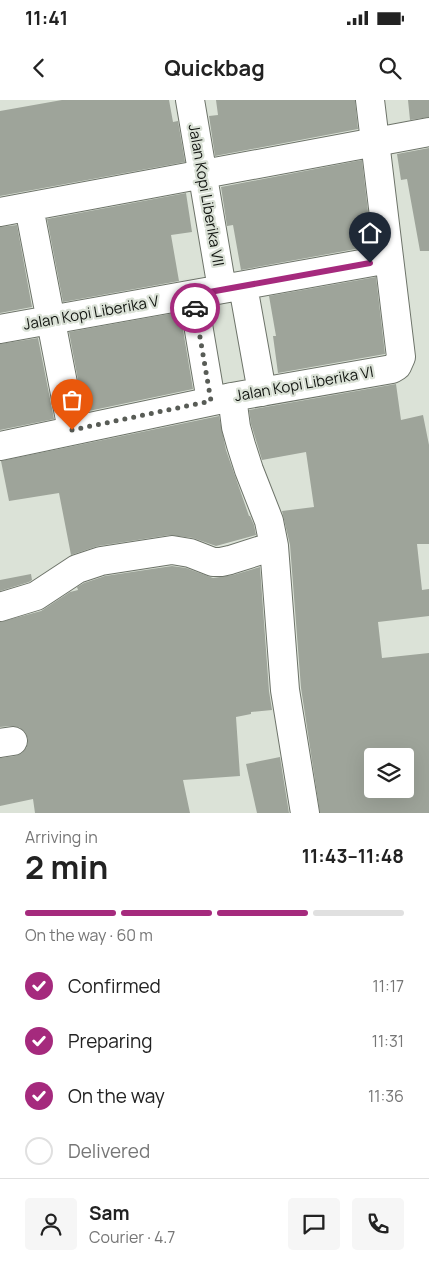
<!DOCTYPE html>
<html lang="en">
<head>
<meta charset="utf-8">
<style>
	body { margin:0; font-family:Manrope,sans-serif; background:#f6f6f6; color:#222; height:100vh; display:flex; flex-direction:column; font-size:19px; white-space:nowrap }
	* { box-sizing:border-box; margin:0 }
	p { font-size:16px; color:#767676 }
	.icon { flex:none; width:28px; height:28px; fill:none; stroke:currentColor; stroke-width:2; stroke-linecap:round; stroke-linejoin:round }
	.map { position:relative; height:713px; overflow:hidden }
	.details { display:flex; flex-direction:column; background:#fff; flex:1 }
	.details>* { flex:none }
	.tools { position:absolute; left:364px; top:648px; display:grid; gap:10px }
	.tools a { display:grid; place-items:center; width:50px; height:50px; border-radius:5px; background:#fff; box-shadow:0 5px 20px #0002; font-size:25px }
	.pin { position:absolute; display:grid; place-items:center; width:42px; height:42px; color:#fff; margin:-51px -21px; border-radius:50% 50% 50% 0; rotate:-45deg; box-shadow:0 0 5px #0007 }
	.pin .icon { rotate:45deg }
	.courier { position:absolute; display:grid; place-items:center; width:50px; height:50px; margin:-25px; border:4px solid #a52a7d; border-radius:50%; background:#fff; color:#222; box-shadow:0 1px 6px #0007 }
	.summary em { font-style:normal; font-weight:700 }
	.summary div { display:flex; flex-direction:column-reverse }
	.summary { display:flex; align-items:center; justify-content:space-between; height:85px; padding:0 25px }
	h1 { font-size:32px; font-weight:700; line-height:38px }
	.bar { display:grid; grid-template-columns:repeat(4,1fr); gap:8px 5px; align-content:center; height:60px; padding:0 25px }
	.bar i { height:6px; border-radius:4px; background:#e0e0e0 }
	.bar .active { background:#a52a7d }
	.bar p { grid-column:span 4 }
	.line { display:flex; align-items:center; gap:12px; padding:0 25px; border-top:1px solid #e0e0e0 }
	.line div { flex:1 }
	.round { display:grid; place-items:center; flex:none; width:52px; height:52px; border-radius:5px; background:#f6f6f6 }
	ol { padding:0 25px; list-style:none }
	li { display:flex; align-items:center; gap:15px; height:55px }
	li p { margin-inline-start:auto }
	li .icon { padding:5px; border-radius:50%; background:#a52a7d; color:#fff; stroke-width:4 }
	li:last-child { color:#767676 }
	li i { width:28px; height:28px; border:2px solid #e0e0e0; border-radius:50% }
	.status { display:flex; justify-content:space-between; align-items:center; height:35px; padding:0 25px; background:#fff; direction:ltr }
	.status svg { height:14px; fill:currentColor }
	header { display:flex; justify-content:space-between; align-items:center; height:65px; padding:0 25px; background:#fff; font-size:22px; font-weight:700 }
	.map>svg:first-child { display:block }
	.building { fill:#9ea49a; fill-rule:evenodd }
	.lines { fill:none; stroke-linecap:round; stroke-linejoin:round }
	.minor-casing { stroke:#6d7369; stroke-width:30 }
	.minor { stroke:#fff; stroke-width:28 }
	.done { stroke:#585c56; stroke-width:5; stroke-dasharray:0 9 }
	.route { stroke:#a52a7d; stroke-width:6 }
	.labels { text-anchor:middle; stroke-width:4.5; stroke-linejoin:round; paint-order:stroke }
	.street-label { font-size:15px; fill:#111410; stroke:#dbe2d7 }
</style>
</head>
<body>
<div class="status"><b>11:41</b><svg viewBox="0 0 49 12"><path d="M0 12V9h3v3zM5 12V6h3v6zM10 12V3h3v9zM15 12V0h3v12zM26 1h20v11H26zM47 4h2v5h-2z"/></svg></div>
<header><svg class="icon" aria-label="back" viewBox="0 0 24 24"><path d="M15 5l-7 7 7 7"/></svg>Quickbag<svg class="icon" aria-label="search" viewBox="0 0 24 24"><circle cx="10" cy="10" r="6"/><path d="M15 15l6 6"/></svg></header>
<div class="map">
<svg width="429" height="713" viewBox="0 0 429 713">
	<rect width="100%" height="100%" fill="#dbe2d7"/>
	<path class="building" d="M62,0H169L173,22L178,21L185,62L0,96V11Z
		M216,0H355L358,29L215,56L209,16L218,15Z
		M408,0H429V17L410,20Z
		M429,48V151H420L407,79L401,80L397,54Z
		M362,60L372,146L241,170L233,125L227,126L221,87Z
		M186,93L192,132L171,135L179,181L63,202L47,119Z
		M17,125L32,207L0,213V127Z
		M376,177L385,254L278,273L273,236H276L269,196Z
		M180,212L193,289L84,312L69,232Z
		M38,238L54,319L0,330V244Z
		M396,284L401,320L423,315L429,345V444H417L422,490L429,489V516L378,522L382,558L429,553V713H320L301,588L290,445L282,411L314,407L306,352L262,360L251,324L249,310ZM372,656H405V689H372Z
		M219,316L226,350L249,416H250L254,425L256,435L216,446L193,438L170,435L98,446L71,455L59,393L9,401L1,361Z
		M172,466L186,468L213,478L233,475L260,467L269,591L272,610L251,612V614L236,617L240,676L183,680L190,713H35L33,699L0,706V658L15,656L22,653L27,647L28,639L25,632L19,627L11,626L0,627V522L41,511L70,492L78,490L77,487L84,483L105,476Z
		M31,474L32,480L29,482L0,491V480Z
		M280,657L289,713H257L246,664Z"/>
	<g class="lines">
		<g class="minor-casing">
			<path id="minor" d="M190,0L222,189
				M29,107L72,330
				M0,112L429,32
				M243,186L262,292
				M193,195L211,301
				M0,229L389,159
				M232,297L236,327L241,345L249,370L269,421L274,446L285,590L305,713
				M0,346L232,297L392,269L397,266L401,257L370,0
				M0,507L36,496L77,469L101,461L172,450L190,453L213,462H221L230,460L274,446
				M0,643L13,641"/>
		</g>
		<use href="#minor" class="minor"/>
	</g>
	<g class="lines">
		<path class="done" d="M72,330L211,301L195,208"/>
		<path class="route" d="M195,208L193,195L370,163"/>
	</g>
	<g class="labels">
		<g class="street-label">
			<text transform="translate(206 95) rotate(80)" y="5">Jalan Kopi Liberika VII</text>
			<text transform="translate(91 213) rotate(-10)" y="5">Jalan Kopi Liberika V</text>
			<text transform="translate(304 284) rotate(-10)" y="5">Jalan Kopi Liberika VI</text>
		</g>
	</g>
</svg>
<div class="tools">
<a><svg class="icon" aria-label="layers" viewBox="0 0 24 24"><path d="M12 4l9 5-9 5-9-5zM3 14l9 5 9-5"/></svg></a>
</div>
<div class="pin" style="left:72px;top:330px;background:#ea580c"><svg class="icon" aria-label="bag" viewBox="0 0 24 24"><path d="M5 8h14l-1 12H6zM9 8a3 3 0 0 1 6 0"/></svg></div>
<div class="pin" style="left:370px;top:163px;background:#1f2937"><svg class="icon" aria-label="home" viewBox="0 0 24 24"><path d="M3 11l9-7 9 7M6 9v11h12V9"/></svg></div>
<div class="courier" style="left:195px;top:208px"><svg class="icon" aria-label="car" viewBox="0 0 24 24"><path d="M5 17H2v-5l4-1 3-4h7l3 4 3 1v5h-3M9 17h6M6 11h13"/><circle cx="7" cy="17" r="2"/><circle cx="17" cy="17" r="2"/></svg></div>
</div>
<section class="details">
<div class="summary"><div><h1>2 min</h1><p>Arriving in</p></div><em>11:43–11:48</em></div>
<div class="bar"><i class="active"></i><i class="active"></i><i class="active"></i><i></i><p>On the way · 60 m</p></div>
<ol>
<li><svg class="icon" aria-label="check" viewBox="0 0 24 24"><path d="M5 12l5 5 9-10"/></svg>Confirmed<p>11:17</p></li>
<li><svg class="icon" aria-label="check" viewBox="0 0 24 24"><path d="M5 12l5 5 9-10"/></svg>Preparing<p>11:31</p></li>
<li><svg class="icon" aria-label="check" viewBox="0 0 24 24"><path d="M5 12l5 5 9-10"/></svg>On the way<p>11:36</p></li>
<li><i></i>Delivered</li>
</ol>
<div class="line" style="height:90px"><a class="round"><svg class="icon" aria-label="person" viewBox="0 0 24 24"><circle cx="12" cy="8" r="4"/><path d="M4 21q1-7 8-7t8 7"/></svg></a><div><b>Sam</b><p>Courier · 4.7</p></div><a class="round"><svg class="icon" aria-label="chat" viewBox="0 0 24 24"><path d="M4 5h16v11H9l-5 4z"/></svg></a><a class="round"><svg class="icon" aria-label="phone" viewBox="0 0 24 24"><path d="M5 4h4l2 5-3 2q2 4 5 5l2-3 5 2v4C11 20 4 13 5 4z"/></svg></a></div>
</section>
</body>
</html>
